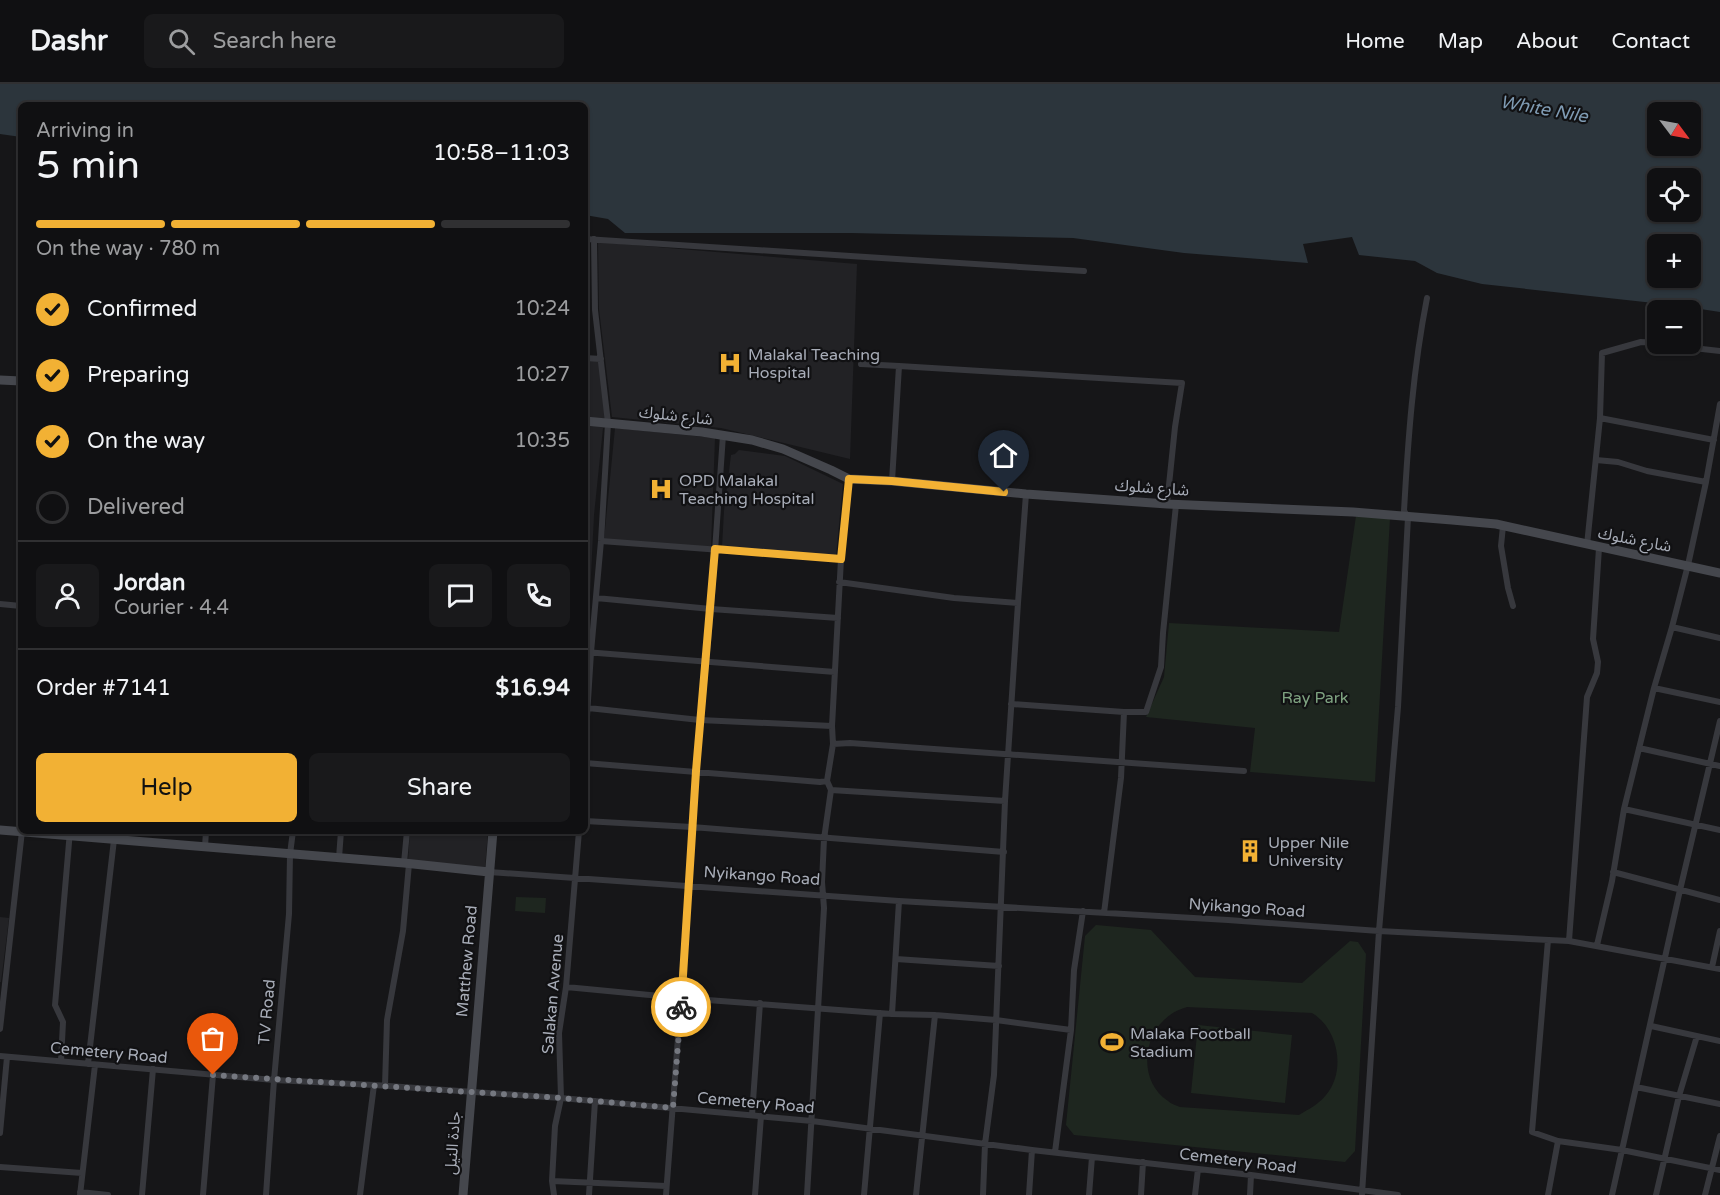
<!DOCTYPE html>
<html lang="en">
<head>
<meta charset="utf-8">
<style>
	body { margin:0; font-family:"Varela Round","Noto Sans Arabic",sans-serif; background:#19191b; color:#f1f3f6; height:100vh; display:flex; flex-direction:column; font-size:22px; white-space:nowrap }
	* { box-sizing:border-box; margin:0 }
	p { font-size:20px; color:#9c9d9f }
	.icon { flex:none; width:33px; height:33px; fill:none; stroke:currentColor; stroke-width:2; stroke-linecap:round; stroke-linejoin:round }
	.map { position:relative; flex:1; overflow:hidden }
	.sheet { position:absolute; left:18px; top:18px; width:570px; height:732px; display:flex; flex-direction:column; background:#101012; border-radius:9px; box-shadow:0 2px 4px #0004,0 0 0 2px #303032 }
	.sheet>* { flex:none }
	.needle { width:39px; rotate:122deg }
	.controls { position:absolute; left:1647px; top:18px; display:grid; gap:12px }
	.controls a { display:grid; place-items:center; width:54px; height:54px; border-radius:9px; background:#101012; box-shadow:0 2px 4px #0004,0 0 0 2px #303032; font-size:30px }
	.pin { position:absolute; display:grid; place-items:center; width:51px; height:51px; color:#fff; margin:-62px -26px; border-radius:50% 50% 50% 0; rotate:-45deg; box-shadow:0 0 6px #0007 }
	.pin .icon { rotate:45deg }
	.courier { position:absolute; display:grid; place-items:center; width:60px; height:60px; margin:-30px; border:4px solid #f2b134; border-radius:50%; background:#fff; color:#222; box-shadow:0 2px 8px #0007 }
	.overview em { font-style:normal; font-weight:600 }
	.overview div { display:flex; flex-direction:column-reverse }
	.overview { display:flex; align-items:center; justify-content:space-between; height:102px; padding:0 18px }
	h1 { font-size:39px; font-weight:600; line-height:45px }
	.bar { display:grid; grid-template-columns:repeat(4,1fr); gap:9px 6px; align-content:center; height:72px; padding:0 18px }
	.bar i { height:8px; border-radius:4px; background:#303032 }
	.bar .current { background:#f2b134 }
	.bar p { grid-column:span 4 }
	.line { display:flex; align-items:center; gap:15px; padding:0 18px; border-top:2px solid #303032 }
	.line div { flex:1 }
	.round { display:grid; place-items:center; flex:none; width:63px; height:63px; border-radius:9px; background:#19191b }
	ol { padding:0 18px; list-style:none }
	li { display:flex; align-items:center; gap:18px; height:66px }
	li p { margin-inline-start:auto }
	li .icon { padding:6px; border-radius:50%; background:#f2b134; color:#111; stroke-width:4 }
	li:last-child { color:#9c9d9f }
	li i { width:33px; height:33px; border:3px solid #303032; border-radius:50% }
	.cta { display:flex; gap:12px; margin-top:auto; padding:12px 18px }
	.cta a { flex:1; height:69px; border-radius:9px; background:#f2b134; color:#111; font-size:24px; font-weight:600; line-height:69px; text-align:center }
	.cta a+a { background:#19191b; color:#f1f3f6 }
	header { display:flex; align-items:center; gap:36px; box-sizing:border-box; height:84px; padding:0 30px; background:#101012; border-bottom:2px solid #303032 }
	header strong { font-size:28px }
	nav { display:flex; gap:33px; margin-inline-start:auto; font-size:21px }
	.search { width:420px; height:54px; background:#19191b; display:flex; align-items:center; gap:15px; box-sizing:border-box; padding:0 21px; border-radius:9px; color:#9c9d9f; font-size:22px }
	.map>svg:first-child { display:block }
	.built { fill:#222225 }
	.green { fill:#1e261f; fill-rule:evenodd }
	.water { fill:#2c353c; fill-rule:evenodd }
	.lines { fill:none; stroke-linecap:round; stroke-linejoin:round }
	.street { stroke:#37383d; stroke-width:6 }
	.secondary { stroke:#45474d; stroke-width:9 }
	.done { stroke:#757880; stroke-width:6; stroke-dasharray:0 10.8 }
	.route { stroke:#f2b134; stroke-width:8 }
	.labels { text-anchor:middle; stroke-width:4.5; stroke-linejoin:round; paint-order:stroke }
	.poi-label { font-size:16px; fill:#a8adb8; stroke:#111113; text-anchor:start }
	.street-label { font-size:16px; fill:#a8adb8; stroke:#111113 }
	.park-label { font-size:16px; fill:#7fa381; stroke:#111113 }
	.water-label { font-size:18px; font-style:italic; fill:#7f9bb3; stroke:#111113 }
</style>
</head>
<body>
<header>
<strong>Dashr</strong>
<div class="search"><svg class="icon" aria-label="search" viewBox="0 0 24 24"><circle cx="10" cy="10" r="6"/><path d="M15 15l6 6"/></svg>Search here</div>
<nav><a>Home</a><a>Map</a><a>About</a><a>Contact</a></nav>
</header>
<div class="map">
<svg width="1720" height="1111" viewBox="0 0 1720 1111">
	<rect width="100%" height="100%" fill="#161618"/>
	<path class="built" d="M598,158L857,180L850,375L721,344L612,333L599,225Z
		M585,274L599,276L606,344H603L594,431L585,610Z
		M615,344L715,354L711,463L604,456Z
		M739,366L785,372L843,400L836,472L722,463L724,427L731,371L735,370Z
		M410,747H488L485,784L408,777Z
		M0,833L9,834L1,898H0Z"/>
	<path class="green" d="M1356,432L1390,434L1375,698L1250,688L1255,644L1146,633L1164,593L1169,539L1339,548Z
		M516,813L546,814L545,829L515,827Z
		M1096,841L1151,846L1195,893L1302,899L1350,857L1358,858L1366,870L1355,1067L1345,1078L1074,1051L1066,1041L1085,852ZM1187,923L1312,929C1339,945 1346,988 1326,1011C1319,1020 1309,1025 1299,1031L1180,1023C1176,1021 1171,1020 1168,1017C1138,998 1142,950 1170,931C1175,927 1181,925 1187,923Z
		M1198,941L1292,951L1285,1019L1191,1009Z"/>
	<path class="water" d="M0,0H1720V228L1681,222L1482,200L1437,189L1415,177L1359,171L1352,153L1303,160L1308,179L1184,169L1073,154L851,149H625L608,135L585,131V21H21V53L0,50ZM1658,28H1690V62H1658ZM1658,94H1690V128H1658ZM1658,160H1690V194H1658Z"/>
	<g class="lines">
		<path class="street" d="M585,155L1084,187
			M1658,260L1720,267
			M585,274L601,275
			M861,280L899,282L892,397
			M899,282L1182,299L1175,343L1167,420
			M1600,334L1714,356
			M1596,376L1618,378L1647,387L1706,398
			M1503,442L1501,462L1508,504L1513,522
			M601,457L841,475
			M1587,461L1600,334L1602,269L1641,258L1658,259
			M839,498L954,514L1018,519
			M596,514L711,525L838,534
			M0,520L21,522
			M1672,543L1720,554
			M585,568L835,588
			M1654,604L1720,618
			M1011,620L1124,628
			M588,624L700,636L832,642
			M833,660L850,659L1244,687
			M1639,664L1720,682
			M585,665L591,568L601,457L608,339L595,226L594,155
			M585,679L820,698L827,697
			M831,706L1005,717
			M1624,725L1720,746
			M585,737L692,743L1004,768
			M205,763L206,747
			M339,774L341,747
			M404,779L407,747
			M489,788L899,817L1228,836L1379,847L1569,857L1720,885
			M1613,788L1720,816
			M1104,829L1121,694L1124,628H1146L1161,583L1163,549L1176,421
			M1548,856L1532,1048L1558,1057L1548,1111
			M1569,857L1587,613L1597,589L1598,578L1593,555L1599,464
			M1597,861L1612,797L1624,725L1654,604L1672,543L1688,481L1706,398L1720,320
			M896,875L999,882
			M1712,883L1720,847
			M566,903L681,914L892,930L935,931L996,936L1071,946
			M892,930L899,817
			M1651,942L1720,957
			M0,945L22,747
			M0,972L274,996L374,1001L561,1014L812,1037L1032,1066L1251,1091L1398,1111
			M61,977L63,938L55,921L70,747
			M88,980L115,747
			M385,1002L387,936L403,847L409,780
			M1636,1003L1720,1020
			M752,1031L760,919
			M0,1049L7,973
			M1558,1057L1622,1066L1720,1086
			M1055,1068L1071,946L1074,886L1083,827
			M0,1083L82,1089
			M552,1097L666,1102
			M80,1108L108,1111
			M1362,1110L1379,847L1398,623L1408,433L1404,427C1408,356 1413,285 1427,214
			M80,1111L95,981
			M142,1111L153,985
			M203,1111L213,991
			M266,1111L274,996L289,830L290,770L293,747
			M360,1111L374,1001
			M554,1111L552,1097L555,1042L561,1014L559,949L566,903L579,747
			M589,1111L595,1017
			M666,1111L681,914L696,687L711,525L723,351
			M755,1111L761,1032
			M807,1111L824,824L822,798L824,755L831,706L827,697L833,660L832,642L841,475L849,395
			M864,1111L880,929
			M916,1111L935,931
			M983,1111L985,1060L994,991L1005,717L1018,519L1026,410
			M1029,1111L1032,1066
			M1089,1111L1092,1073
			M1141,1111L1143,1078
			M1195,1111L1198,1085
			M1250,1111L1251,1091
			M1612,1111L1680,806L1720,637
			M1656,1111L1679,1012L1697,952
			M1705,1111L1720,1052"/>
		<path class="secondary" d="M0,296L21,297
			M585,337L702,348L752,356L783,365L831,386L849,395L892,397L1026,410L1167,420L1353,428L1452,436L1496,440L1720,489
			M0,746L404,779L489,788
			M463,1111L493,747"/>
	</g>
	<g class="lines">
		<path class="done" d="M213,991L561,1014L673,1024L681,923"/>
		<path class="route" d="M681,923L696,687L715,465L841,475L849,395L892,397L1004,408"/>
	</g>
	<defs>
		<g id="hospital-bare" transform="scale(1.8)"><path d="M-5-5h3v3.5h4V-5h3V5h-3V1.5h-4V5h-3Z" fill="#f2b134" stroke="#111113" stroke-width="2.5" paint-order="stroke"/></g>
		<g id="building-bare" transform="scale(1.8)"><path d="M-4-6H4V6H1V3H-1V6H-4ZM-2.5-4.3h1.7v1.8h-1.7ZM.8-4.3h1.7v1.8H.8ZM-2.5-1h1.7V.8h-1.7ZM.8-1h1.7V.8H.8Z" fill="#f2b134" stroke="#111113" stroke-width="2.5" paint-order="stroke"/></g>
		<g id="stadium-bare" transform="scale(1.8)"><path d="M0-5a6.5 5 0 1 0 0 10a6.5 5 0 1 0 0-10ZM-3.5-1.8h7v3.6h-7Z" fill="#f2b134" stroke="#111113" stroke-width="2.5" paint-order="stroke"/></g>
	</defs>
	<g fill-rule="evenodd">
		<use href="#hospital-bare" x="730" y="279"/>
		<use href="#hospital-bare" x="661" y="405"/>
		<use href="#building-bare" x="1250" y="767"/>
		<use href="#stadium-bare" x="1112" y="958"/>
	</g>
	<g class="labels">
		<g class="poi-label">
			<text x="748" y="276">Malakal Teaching<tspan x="748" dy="18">Hospital</tspan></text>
			<text x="679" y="402">OPD Malakal<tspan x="679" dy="18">Teaching Hospital</tspan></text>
			<text x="1268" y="764">Upper Nile<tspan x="1268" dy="18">University</tspan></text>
			<text x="1130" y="955">Malaka Football<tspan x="1130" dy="18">Stadium</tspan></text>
		</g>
		<g class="street-label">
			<text transform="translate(676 331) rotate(6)" y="6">شارع شلوك</text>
			<text transform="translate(1152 403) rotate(4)" y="6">شارع شلوك</text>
			<text transform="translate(1635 455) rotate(11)" y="6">شارع شلوك</text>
			<text transform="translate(762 791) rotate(4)" y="6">Nyikango Road</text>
			<text transform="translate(1247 823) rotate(4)" y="6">Nyikango Road</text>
			<text transform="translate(466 877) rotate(-85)" y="6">Matthew Road</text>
			<text transform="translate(552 910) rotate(-85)" y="6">Salakan Avenue</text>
			<text transform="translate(266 928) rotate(-85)" y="6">TV Road</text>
			<text transform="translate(109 968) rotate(5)" y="6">Cemetery Road</text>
			<text transform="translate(756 1018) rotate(5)" y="6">Cemetery Road</text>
			<text transform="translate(452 1059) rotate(-86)" y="6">جادة النيل</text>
			<text transform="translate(1238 1076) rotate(7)" y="6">Cemetery Road</text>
		</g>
		<g class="park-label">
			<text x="1315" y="619">Ray Park</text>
		</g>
		<g class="water-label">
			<text transform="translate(1544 25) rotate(10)" y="6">White Nile</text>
		</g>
	</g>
</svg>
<div class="controls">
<a><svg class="needle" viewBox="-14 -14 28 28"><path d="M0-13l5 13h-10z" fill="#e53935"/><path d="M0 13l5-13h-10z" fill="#9c9d9f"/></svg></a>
<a><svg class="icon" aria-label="locate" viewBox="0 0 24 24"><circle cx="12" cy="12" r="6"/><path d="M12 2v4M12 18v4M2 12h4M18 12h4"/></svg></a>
<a>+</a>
<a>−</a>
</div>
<div class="pin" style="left:213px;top:991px;background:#ea580c"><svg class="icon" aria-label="bag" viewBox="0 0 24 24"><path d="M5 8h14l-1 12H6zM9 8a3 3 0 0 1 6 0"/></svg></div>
<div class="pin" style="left:1004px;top:408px;background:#1f2937"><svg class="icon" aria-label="home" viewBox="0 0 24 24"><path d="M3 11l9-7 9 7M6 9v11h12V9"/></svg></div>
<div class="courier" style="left:681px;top:923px"><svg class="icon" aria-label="bike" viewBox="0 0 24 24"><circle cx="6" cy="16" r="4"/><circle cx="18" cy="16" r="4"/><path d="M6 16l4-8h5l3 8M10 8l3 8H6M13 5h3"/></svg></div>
<section class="sheet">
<div class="overview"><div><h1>5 min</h1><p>Arriving in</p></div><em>10:58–11:03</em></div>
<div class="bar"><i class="current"></i><i class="current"></i><i class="current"></i><i></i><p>On the way · 780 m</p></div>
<ol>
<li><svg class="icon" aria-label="check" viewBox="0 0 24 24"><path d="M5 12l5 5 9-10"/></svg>Confirmed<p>10:24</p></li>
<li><svg class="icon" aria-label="check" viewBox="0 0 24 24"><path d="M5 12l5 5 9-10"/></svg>Preparing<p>10:27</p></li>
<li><svg class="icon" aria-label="check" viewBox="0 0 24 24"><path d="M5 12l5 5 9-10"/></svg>On the way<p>10:35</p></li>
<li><i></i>Delivered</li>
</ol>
<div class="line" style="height:108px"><a class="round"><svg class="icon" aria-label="person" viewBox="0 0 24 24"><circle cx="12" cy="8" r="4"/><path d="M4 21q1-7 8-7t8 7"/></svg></a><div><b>Jordan</b><p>Courier · 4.4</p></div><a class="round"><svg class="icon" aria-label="chat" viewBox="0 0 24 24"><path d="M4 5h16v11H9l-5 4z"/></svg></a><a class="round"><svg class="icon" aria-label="phone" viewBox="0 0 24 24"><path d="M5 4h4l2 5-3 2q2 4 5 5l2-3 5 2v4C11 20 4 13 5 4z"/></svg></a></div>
<div class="line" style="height:78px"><div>Order #7141</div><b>$16.94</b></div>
<div class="cta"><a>Help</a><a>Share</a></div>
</section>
</div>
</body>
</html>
